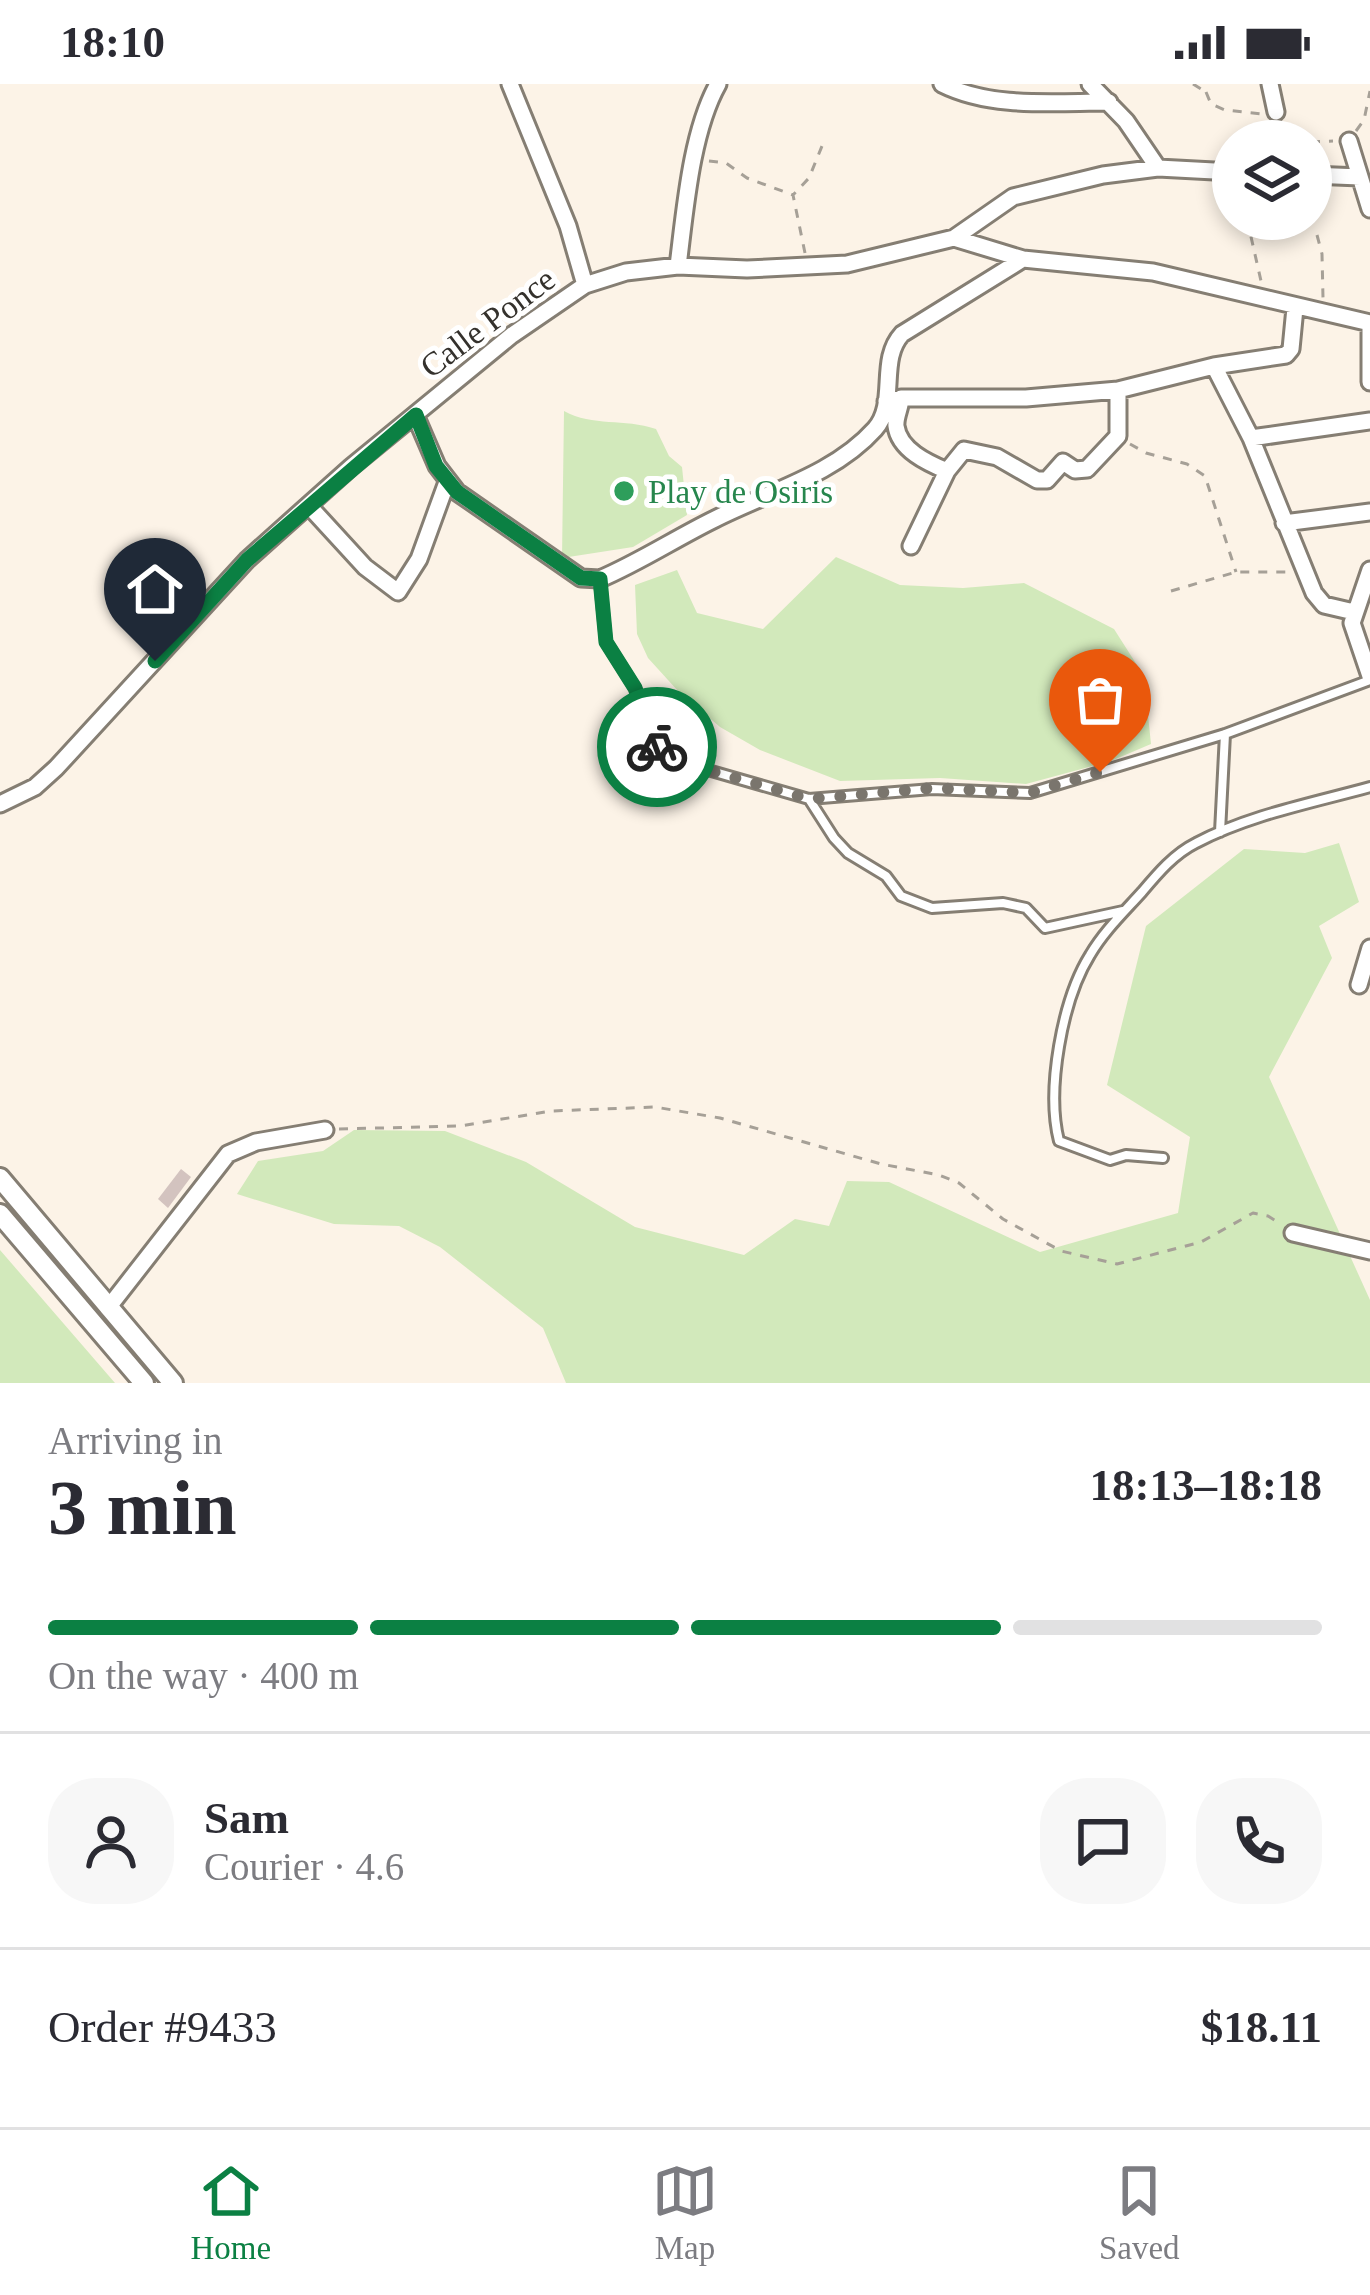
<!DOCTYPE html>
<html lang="en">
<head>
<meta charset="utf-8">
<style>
	body { margin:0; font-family:Georgia,serif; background:#f7f7f7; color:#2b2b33; height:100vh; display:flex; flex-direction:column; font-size:45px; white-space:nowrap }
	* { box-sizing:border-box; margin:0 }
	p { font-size:39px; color:#7c7c81 }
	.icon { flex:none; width:66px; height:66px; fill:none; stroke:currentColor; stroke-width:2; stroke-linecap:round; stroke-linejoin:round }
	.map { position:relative; height:1299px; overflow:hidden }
	.side { display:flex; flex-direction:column; background:#fff; flex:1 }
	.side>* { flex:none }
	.controls { position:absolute; left:1212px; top:36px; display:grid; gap:24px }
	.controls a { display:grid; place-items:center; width:120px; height:120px; border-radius:50%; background:#fff; box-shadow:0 6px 18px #0003; font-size:60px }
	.pin { position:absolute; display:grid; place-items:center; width:102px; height:102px; color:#fff; margin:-123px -51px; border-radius:50% 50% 50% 0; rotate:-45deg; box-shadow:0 0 12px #0007 }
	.pin .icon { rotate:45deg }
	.courier { position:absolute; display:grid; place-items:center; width:120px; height:120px; margin:-60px; border:9px solid #0b8043; border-radius:50%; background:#fff; color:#222; box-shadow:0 3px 15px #0007 }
	.summary em { font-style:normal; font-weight:600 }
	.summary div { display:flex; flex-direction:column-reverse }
	.summary { display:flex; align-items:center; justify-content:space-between; height:204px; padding:0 48px }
	h1 { font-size:78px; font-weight:600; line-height:90px }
	.bar { display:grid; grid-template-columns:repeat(4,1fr); gap:18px 12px; align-content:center; height:144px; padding:0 48px }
	.bar i { height:15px; border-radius:9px; background:#e1e1e2 }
	.bar .on { background:#0b8043 }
	.bar p { grid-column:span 4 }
	.line { display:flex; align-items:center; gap:30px; padding:0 48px; border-top:3px solid #e1e1e2 }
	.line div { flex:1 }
	.round { display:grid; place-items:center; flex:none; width:126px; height:126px; border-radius:48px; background:#f7f7f7 }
	.status { display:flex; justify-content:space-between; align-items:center; height:84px; padding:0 60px; background:#fff; direction:ltr }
	.status svg { height:33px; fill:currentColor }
	.tabs { display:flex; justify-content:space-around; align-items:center; height:168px; border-top:3px solid #e1e1e2; background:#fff; font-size:33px; color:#7c7c81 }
	.tabs a { display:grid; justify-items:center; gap:6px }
	.tabs .on { color:#0b8043 }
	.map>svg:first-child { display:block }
	.green { fill:#d2e9bb }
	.building { fill:#d3c3bf }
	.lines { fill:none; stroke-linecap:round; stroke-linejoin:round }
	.service-casing { stroke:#857e73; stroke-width:14 }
	.minor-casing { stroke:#857e73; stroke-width:21 }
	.tertiary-casing { stroke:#857e73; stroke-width:24 }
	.path { stroke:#a6a097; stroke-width:3; stroke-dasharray:9 9; stroke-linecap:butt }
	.service { stroke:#fff; stroke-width:8 }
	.minor { stroke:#fff; stroke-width:15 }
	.tertiary { stroke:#fff; stroke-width:18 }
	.done { stroke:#7a756d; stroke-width:12; stroke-dasharray:0 21.6 }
	.route { stroke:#0b8043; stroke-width:15 }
	.leisure-dot { fill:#2e9e5b; stroke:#fff; stroke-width:4.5 }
	.labels { text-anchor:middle; stroke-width:10; stroke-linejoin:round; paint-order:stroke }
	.street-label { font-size:33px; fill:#34312c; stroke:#fff }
	.leisure-label { font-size:33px; fill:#27864d; stroke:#fff; text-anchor:start }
</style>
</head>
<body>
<div class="status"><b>18:10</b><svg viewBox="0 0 49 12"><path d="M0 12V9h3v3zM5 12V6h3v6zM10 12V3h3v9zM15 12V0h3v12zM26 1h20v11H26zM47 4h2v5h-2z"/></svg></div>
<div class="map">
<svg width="1370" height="1299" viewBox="0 0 1370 1299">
	<rect width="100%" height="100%" fill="#fcf3e7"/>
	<path class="green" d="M564,327C593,343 624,334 656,345L669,372L682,383L687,431L633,463L562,474Z
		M836,473L900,501L963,504L1024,499L1114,545L1144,592L1151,660L1111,677L1026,700L940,694L840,697L760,666L720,643L678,607L648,574L637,550L635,501L677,486L697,529L763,545Z
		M1339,759L1359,818L1319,842L1332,874L1269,993L1370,1216V1299H566L543,1244L440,1163L399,1142L334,1140L237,1110L258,1077L323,1067L354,1046L445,1047L526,1078L635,1143L744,1171L795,1135L829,1142L847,1097L889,1098L1040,1168L1178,1129L1190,1053L1107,1001L1146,842L1244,765L1305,769Z
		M0,1166L115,1299H0Z"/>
	<path class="building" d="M181,1085L191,1093L168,1124L158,1115Z"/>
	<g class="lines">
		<g class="service-casing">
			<path id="service" d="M600,497L606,558L635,604L656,663L666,674L809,715L932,705L1030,709L1225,650L1370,596
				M809,715L834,754L848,769L886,792L901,812L932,824L1003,819L1026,824L1045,844L1123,827
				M1220,748L1225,650
				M1163,1074L1126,1071L1110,1076L1059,1057C1046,1006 1062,916 1090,871C1104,847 1124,828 1142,808C1158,789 1174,770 1196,759C1249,731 1312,719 1370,703"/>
		</g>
		<g class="minor-casing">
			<path id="minor" d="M510,0L568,142L585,201
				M942,0C992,25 1055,18 1109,18
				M1090,0L1126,37L1158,84
				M1270,0L1276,28
				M1349,57L1370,125
				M1311,91L1360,93
				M954,154L1013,113L1103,91L1158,84L1233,88
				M678,182C685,127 691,48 718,0
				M1370,240V298
				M1214,282L1251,354L1314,509L1324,521L1354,528
				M901,314C901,323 895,333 896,342C899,366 928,379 947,387L964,366L997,373L1037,396H1047L1063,378L1075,386L1087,385L1118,352V306
				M886,317L901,314H1026L1118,306L1214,282L1286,271L1291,265L1295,224
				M415,331L437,382L457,408L581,494L600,495C640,478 676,454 715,435C768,408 834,391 875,345C898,319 878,276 902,250L1023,175
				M1251,354L1370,337
				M309,422L365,483L398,508L419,475L447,398
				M1284,439L1370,428
				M911,462L947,387
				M1370,486L1352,539L1370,592
				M0,720L35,703L56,684L247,476L351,383L512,251L585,201L626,188L678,182L747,185L847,180L954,154L1023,175L1153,188L1370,239
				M1359,901L1370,864
				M1293,1149L1370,1167
				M108,1224L228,1070L256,1058L325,1046"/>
		</g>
		<g class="tertiary-casing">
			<path id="tertiary" d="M0,1094L173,1299
				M0,1130L144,1299"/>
		</g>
		<path class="path" d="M1193,0L1206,8
			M1206,8L1211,20L1225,26L1261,30
			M1280,39L1296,57
			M1356,47L1364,36L1370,7
			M1311,58L1333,57
			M709,77L726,79L747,94L793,111
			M1247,135L1261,197
			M1317,151L1322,170L1323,214
			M805,169L793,111L809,94L822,62
			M1130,360L1146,369L1187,380L1205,392L1236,488
			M1171,507L1236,488H1289
			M339,1045L460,1042L551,1027L655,1023L720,1034L881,1080L939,1091L959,1099L1003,1135L1061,1167L1117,1180L1201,1158L1253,1129L1268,1132L1279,1139"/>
		<use href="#service" class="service"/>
		<use href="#minor" class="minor"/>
		<use href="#tertiary" class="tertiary"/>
	</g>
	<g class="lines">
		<path class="done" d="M657,663L666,674L809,715L932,704L1030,709L1100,688"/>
		<path class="route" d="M155,577L247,476L416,331L436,382L457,408L581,494L600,495L606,558L635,604L657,663"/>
	</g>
	<circle class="leisure-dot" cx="624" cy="407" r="12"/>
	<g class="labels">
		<g class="street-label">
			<text transform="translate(487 238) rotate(-37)" y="12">Calle Ponce</text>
		</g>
		<g class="leisure-label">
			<text x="648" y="419">Play de Osiris</text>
		</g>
	</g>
</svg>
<div class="controls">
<a><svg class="icon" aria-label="layers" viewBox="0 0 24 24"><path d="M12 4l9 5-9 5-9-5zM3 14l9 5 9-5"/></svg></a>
</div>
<div class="pin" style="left:1100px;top:688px;background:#ea580c"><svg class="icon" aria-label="bag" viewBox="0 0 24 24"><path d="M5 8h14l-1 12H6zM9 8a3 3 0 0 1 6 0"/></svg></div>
<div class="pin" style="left:155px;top:577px;background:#1f2937"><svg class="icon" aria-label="home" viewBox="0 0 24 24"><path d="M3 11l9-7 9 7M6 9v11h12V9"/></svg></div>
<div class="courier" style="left:657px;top:663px"><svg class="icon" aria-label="bike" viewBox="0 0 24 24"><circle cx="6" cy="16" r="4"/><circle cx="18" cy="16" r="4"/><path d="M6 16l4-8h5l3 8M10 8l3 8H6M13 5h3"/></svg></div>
</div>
<section class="side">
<div class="summary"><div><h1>3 min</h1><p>Arriving in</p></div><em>18:13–18:18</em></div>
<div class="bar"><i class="on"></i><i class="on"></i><i class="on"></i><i></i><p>On the way · 400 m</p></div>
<div class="line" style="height:216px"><a class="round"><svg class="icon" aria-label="person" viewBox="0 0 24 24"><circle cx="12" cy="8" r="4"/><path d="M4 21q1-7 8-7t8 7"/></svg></a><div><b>Sam</b><p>Courier · 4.6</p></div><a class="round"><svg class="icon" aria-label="chat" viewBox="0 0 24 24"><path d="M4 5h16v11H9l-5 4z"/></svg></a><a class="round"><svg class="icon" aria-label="phone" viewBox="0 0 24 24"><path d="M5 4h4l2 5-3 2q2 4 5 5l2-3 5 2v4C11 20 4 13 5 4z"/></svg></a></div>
<div class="line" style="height:156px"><div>Order #9433</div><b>$18.11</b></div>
</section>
<nav class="tabs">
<a class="on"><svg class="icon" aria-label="home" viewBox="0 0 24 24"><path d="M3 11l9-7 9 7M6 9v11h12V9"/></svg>Home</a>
<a><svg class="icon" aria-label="map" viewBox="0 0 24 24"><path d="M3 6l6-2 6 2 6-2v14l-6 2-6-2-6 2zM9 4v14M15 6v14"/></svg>Map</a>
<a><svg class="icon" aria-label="saved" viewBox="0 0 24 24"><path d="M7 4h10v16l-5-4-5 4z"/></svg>Saved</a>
</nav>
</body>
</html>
